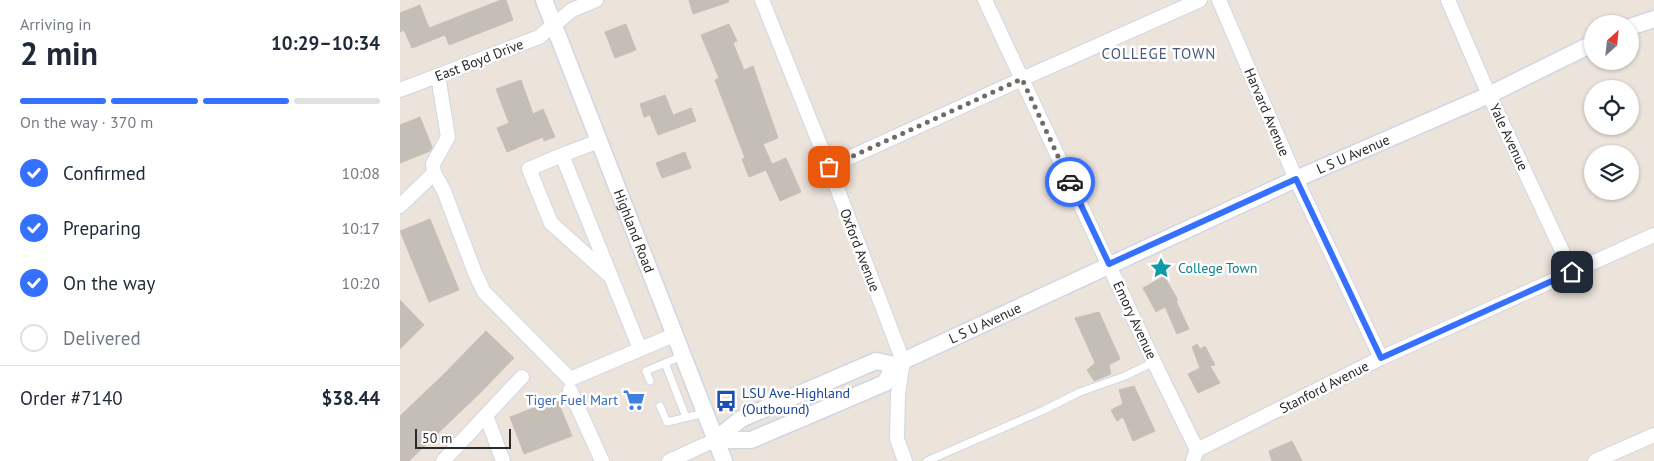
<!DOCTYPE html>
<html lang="en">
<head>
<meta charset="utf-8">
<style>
	body { margin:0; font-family:"PT Sans",sans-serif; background:#f6f6f7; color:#1f2937; height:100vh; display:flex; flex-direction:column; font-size:19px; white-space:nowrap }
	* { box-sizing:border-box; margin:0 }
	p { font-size:16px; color:#747a83 }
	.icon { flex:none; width:28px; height:28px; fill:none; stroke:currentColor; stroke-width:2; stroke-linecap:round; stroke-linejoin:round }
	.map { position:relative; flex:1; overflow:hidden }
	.sheet { display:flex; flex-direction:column; background:#fff; width:400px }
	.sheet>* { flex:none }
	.needle { width:32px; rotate:27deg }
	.controls { position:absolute; left:1184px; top:15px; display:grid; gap:10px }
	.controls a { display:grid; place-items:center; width:55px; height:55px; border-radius:50%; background:#fff; box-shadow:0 1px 4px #0004; font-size:25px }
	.scale { position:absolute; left:15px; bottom:12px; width:96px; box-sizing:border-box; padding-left:5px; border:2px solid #2a2a2a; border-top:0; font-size:14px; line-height:18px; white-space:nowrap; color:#2a2a2a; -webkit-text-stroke:4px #fff; paint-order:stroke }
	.pin { position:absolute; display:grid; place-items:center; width:42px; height:42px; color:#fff; margin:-21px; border-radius:10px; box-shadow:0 2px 8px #0006 }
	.courier { position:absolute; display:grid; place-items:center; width:50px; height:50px; margin:-25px; border:4px solid #3570ff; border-radius:50%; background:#fff; color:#222; box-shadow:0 1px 6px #0007 }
	.headline em { font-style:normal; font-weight:700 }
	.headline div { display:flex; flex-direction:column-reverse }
	.headline { display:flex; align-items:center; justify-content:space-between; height:85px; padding:0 20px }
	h1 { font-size:32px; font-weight:700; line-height:38px }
	.bar { display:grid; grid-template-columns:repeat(4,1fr); gap:8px 5px; align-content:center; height:60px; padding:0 20px }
	.bar i { height:6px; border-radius:4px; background:#e0e1e3 }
	.bar .selected { background:#3570ff }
	.bar p { grid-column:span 4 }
	.line { display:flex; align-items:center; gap:12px; padding:0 20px; border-top:1px solid #e0e1e3 }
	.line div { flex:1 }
	ol { padding:0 20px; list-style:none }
	li { display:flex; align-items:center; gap:15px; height:55px }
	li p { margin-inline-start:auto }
	li .icon { padding:5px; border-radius:50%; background:#3570ff; color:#fff; stroke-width:4 }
	li:last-child { color:#747a83 }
	li i { width:28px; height:28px; border:2px solid #e0e1e3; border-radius:50% }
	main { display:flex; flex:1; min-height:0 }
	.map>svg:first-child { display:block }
	.building { fill:#c4beb7; stroke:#c8bfb5 }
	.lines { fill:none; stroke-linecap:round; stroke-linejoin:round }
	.service-casing { stroke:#d0d6e3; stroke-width:9 }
	.minor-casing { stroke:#d0d6e3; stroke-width:16 }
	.tertiary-casing { stroke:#d0d6e3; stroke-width:19 }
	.service { stroke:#fff; stroke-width:7 }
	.minor { stroke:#fff; stroke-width:14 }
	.tertiary { stroke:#fff; stroke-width:16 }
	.done { stroke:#6e6b68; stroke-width:5; stroke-dasharray:0 9 }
	.route { stroke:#3570ff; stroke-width:6 }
	.labels { text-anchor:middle; stroke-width:5; stroke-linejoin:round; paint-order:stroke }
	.street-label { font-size:14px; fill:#2a2a2a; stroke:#fff }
	.culture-label { font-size:14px; fill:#0d838f; stroke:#fff; text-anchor:start }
	.transit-label { font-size:14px; fill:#164399; stroke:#fff; text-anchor:start }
	.shop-label { font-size:14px; fill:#366cbe; stroke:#fff; text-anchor:end }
	.neighbourhood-label { font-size:15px; letter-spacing:1px; fill:#49577c; stroke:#fff }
</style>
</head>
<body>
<main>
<section class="sheet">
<div class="headline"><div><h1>2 min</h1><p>Arriving in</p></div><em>10:29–10:34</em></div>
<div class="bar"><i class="selected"></i><i class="selected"></i><i class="selected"></i><i></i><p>On the way · 370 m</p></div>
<ol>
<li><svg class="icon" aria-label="check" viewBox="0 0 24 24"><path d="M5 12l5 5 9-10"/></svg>Confirmed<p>10:08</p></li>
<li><svg class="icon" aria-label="check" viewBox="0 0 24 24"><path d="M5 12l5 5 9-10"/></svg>Preparing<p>10:17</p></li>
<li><svg class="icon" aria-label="check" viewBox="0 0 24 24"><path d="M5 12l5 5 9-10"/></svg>On the way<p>10:20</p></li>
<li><i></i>Delivered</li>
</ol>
<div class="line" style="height:65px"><div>Order #7140</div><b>$38.44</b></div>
</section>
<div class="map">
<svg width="1254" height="461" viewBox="0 0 1254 461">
	<rect width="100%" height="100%" fill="#ece3db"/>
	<path class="building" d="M101,0H106L113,20L49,45L45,35L12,48L4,30L0,32V13L20,5L29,28Z
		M289,0H328L329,2L293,14Z
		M226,24L236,50L215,58L205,32Z
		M329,24L337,41L333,43L344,70L353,66L378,138L363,144L372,164L386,158L401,192L380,201L366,170L349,177L342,159L345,158L315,80L319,78L301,35Z
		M121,80L133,114L143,109L155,137L144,141L143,137L107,152L97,128L109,123L96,89Z
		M265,95L273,115L291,108L296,121L258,135L250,115L244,117L240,104Z
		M20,117L32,147L30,151L0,163V125Z
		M285,152L291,168L262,178L256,163Z
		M30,219L59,290L29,302L0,231Z
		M764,276L778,300L776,301L789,329L777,334L765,307L756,312L743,288Z
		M0,300L24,325L0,349Z
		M699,312L720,359L709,365L711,374L694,381L687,370L695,363L675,318Z
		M86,331L114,358L79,394L9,461H0V416L43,375Z
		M797,344L800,349L805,346L815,365L810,366L820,383L798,393L788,374L800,368L792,347Z
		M734,386L755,431L733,441L723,417L717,421L711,410L723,404L719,390Z
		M157,399L172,436L124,454L110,417Z
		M892,441L902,461H872L869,451Z"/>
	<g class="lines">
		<g class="service-casing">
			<path id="service" d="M265,363L286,417
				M250,381L246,371L282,356
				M260,406L267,422L305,413
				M527,461L644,410L680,392L725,376L754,362"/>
		</g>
		<g class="minor-casing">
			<path id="minor" d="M362,0L429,167L503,361L498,394L497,439L505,461
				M585,0L754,362L797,450
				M819,0L896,179L981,358
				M1048,0L1089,95L1172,272
				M38,76L48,137L33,164L34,173L44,191L75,273L84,292L170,379L274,335
				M0,90L139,37L172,10L196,0
				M199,141L162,155L240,349
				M162,155L129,169L151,223L209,275
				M429,167L622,79L800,0
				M0,206L34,173
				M170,390L202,461
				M86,415L103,461
				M43,461L122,377
				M269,461L315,440
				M793,461L797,450L981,358L1254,235
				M1195,461L1254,435"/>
		</g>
		<g class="tertiary-casing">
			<g id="tertiary">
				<path id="s1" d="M144,0L324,461"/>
				<path d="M1230,27L1254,19"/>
				<path id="s2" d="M315,440L341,419L476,361L495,365L503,361L896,179L1089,95L1192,44"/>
				<path d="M315,440H351L485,383L495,365"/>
			</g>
		</g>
		<use href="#service" class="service"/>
		<use href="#minor" class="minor"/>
		<use href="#tertiary" class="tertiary"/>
	</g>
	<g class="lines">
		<path class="done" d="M429,167L622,79L670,182"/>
		<path class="route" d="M670,182L709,264L896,179L981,358L1172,272"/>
	</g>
	<defs>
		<g id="sight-bare" transform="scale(1.725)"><path d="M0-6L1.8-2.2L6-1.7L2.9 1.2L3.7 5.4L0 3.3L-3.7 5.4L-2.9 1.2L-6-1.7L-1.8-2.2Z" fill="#0f9aa8" stroke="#fff" stroke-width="2.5" paint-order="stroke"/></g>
		<g id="supermarket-bare" transform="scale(1.725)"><path d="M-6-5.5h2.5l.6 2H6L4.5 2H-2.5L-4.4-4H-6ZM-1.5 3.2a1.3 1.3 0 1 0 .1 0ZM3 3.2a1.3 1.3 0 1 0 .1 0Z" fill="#3f7fe0" stroke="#fff" stroke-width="2.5" paint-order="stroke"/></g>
		<g id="bus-bare" transform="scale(1.725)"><path d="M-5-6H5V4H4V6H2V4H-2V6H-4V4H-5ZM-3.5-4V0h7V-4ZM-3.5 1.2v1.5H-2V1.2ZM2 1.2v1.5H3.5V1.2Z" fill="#1a4fb4" stroke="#fff" stroke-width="2.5" paint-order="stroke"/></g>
	</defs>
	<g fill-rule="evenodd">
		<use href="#sight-bare" x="761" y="268"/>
		<use href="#supermarket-bare" x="234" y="400"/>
		<use href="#bus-bare" x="326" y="401"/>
	</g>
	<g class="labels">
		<g class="street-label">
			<text transform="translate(79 60) rotate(-21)" y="5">East Boyd Drive</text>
			<text transform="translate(867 112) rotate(67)" y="5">Harvard Avenue</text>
			<text transform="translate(1109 137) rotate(65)" y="5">Yale Avenue</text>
			<text dy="5" stroke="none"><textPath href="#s2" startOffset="704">L S U Avenue</textPath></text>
			<text dy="5" stroke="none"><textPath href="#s1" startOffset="248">Highland Road</textPath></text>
			<text transform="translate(460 250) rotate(69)" y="5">Oxford Avenue</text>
			<text transform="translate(735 320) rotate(65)" y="5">Emory Avenue</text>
			<text dy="5" stroke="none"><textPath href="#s2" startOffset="299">L S U Avenue</textPath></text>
			<text transform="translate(924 387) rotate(-27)" y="5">Stanford Avenue</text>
		</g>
		<g class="culture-label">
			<text x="778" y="273">College Town</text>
		</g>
		<g class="transit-label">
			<text x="342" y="398">LSU Ave-Highland<tspan x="342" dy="16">(Outbound)</tspan></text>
		</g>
		<g class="shop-label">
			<text x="218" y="405">Tiger Fuel Mart</text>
		</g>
		<g class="neighbourhood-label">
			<text x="759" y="59">COLLEGE TOWN</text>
		</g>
	</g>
</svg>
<div class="controls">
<a><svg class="needle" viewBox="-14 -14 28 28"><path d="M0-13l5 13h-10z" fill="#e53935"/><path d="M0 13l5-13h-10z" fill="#747a83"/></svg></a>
<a><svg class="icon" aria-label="locate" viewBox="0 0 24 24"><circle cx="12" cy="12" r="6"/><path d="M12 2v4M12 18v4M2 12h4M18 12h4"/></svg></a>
<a><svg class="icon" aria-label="layers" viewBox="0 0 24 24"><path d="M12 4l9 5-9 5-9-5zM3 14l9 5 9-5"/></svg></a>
</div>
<div class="scale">50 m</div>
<div class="pin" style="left:429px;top:167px;background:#ea580c"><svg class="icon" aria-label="bag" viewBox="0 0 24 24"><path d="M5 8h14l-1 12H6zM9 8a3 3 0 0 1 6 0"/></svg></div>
<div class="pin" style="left:1172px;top:272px;background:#1f2937"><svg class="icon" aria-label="home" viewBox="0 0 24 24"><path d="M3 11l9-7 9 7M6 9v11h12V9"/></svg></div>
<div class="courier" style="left:670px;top:182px"><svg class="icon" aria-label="car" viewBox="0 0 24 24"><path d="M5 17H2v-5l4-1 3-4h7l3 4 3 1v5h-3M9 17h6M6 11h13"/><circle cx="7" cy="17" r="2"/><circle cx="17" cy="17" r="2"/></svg></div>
</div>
</main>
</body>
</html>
